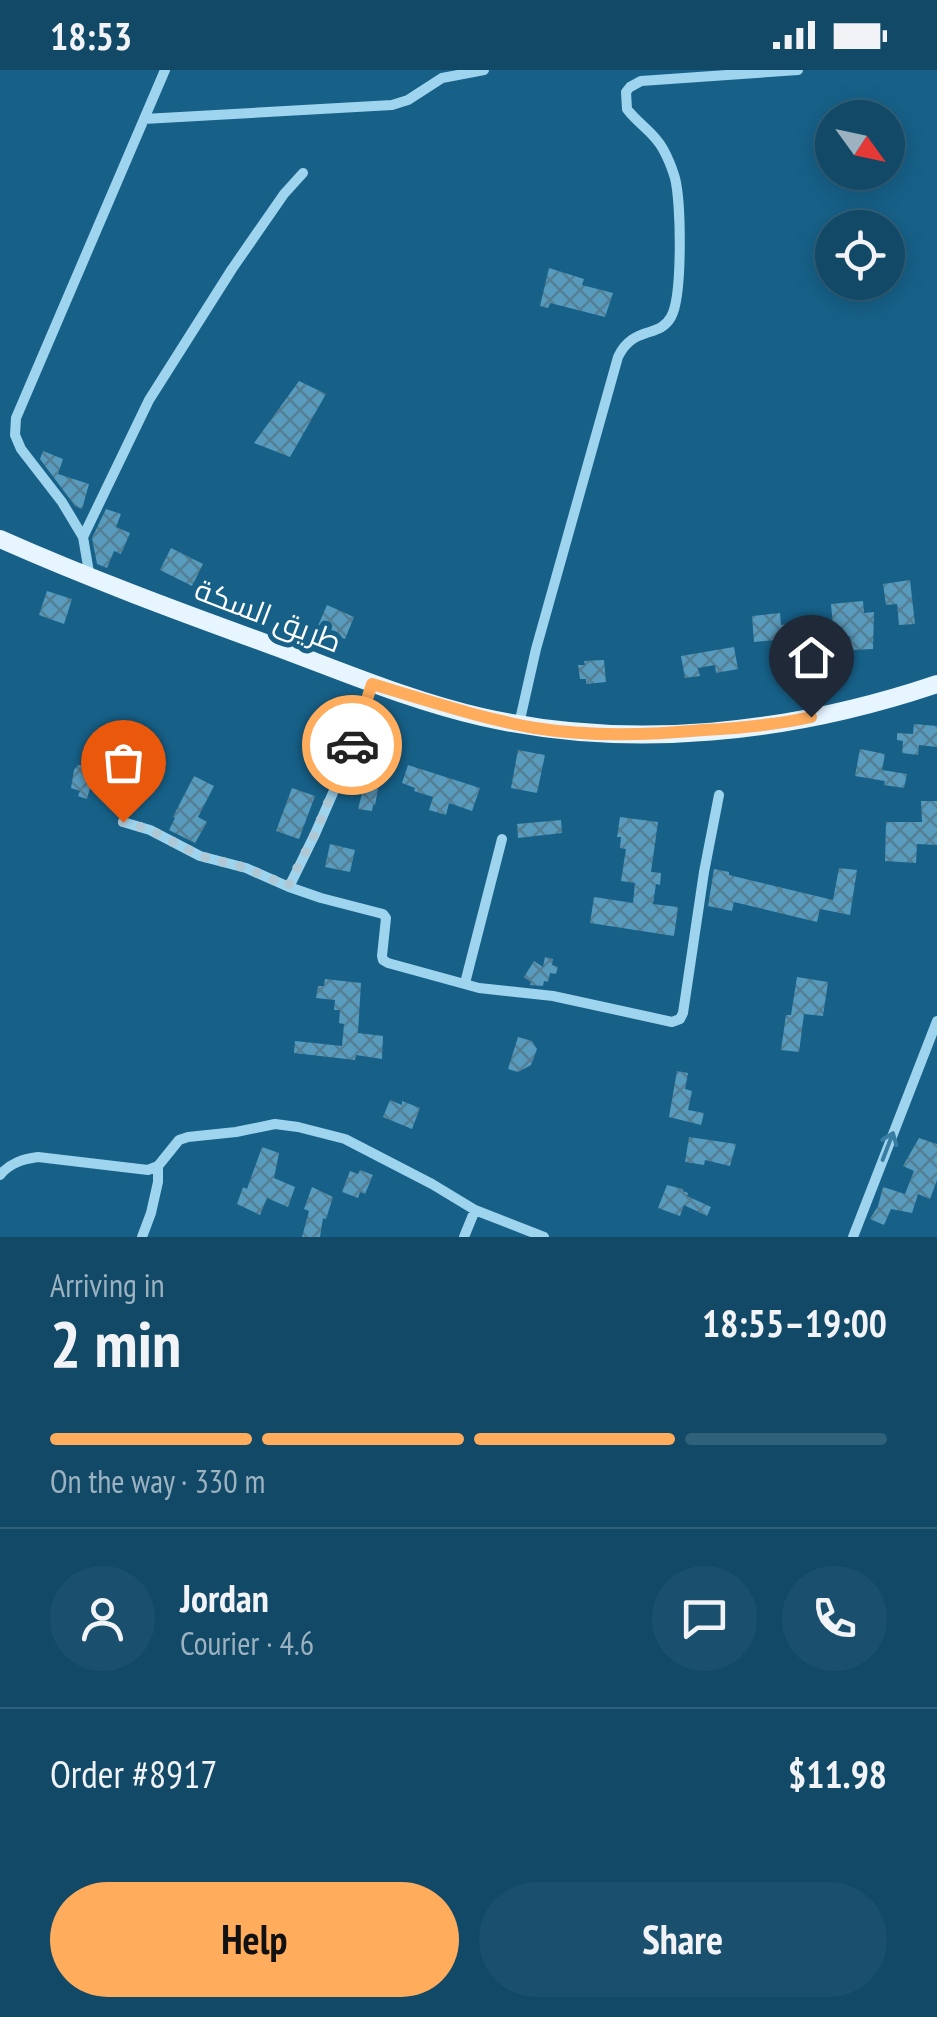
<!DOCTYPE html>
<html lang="en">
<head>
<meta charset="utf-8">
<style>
	body { margin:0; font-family:"PT Sans Narrow",Cairo,sans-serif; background:#1a506d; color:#f1f3f6; height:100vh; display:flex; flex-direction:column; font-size:38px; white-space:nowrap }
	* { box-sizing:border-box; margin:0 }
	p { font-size:32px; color:#9cb2c0 }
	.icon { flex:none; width:55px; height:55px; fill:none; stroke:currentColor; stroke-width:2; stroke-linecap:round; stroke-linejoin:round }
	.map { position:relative; height:1167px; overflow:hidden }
	.drawer { display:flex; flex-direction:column; background:#114967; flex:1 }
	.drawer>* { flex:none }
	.needle { width:65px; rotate:123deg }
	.buttons { position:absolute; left:815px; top:30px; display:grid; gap:20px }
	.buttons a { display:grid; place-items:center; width:90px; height:90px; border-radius:50%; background:#114967; box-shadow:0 5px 25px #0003,0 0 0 2px #30617b; font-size:50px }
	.pin { position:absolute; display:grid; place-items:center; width:85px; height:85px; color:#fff; margin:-102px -42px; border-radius:50% 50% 50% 0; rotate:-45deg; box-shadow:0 0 10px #0007 }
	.pin .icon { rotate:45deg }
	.courier { position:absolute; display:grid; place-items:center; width:100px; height:100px; margin:-50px; border:8px solid #ffac5c; border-radius:50%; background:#fff; color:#222; box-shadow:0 2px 12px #0007 }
	.head em { font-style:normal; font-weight:800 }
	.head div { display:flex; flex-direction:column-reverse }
	.head { display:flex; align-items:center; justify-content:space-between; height:170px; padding:0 50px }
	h1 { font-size:65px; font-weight:800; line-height:75px }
	.bar { display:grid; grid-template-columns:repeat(4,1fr); gap:15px 10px; align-content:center; height:120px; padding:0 50px }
	.bar i { height:12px; border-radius:8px; background:#30617b }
	.bar .selected { background:#ffac5c }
	.bar p { grid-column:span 4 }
	.line { display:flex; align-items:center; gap:25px; padding:0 50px; border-top:2px solid #30617b }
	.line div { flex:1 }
	.round { display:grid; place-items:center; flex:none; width:105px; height:105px; border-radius:52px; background:#1a506d }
	.cta { display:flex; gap:20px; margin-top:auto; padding:20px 50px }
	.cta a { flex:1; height:115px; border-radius:60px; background:#ffac5c; color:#111; font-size:40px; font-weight:800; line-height:115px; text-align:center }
	.cta a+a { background:#1a506d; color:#f1f3f6 }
	.status { display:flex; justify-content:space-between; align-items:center; height:70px; padding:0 50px; background:#114967; direction:ltr }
	.status svg { height:28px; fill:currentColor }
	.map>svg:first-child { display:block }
	.building { fill:url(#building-cross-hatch) }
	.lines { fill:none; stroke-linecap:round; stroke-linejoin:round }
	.street { stroke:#9fd4ee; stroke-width:10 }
	.primary { stroke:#e6f5ff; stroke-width:18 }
	.oneway { stroke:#397ea2 }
	.done { stroke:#aec8d6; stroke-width:10; stroke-dasharray:0 18 }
	.route { stroke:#ffac5c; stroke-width:12 }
	.labels { text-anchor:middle; stroke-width:10; stroke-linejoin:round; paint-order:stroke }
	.street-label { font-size:30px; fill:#fff; stroke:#176189 }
</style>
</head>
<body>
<div class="status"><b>18:53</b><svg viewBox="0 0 49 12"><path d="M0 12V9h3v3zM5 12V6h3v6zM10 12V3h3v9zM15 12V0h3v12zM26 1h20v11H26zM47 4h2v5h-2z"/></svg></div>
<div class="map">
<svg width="937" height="1167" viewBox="0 0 937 1167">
	<defs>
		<pattern id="building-cross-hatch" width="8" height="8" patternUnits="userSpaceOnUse" patternTransform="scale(2.5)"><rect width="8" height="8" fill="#599bbd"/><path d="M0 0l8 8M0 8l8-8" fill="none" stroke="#547f95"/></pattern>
	</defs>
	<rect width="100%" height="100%" fill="#176189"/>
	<path class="building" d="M549,198L584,209L582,215L613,223L605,247L550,233L548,238L540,236Z
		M299,311L326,324L290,387L254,373Z
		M43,381L63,389L58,404L89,414L82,439L75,436L40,389Z
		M106,439L121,444L116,457L130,463L121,484L114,481L107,498L97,494L92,468Z
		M171,478L203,494L192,516L160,500Z
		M910,510L915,554L899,555L897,534L886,535L883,514Z
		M47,521L72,529L64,554L39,545Z
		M863,531L864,543L874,542L873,579L851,580L850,566L834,568L831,534Z
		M327,535L354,547L345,569L317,558Z
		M780,543L781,555L814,552L817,588L796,590L794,576L786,577L785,569L754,572L752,546Z
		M734,577L738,599L716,603L715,595L698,598L700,606L685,608L681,586Z
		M604,590L606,612L586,614V609H580L578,595H585L584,591Z
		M914,654L937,656V677L919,675L918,685L902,683L903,671L897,670V663L913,664Z
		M860,679L885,684L882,700L907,704L904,718L884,715L885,711L855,706Z
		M518,680L545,685L537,723L511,718Z
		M373,681L392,687L384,710L380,709L375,735H373L372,741L358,739Z
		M85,693L96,696L87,729L78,726L80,721L71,718L74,700L78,695L83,696Z
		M408,695L480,718L472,741L449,733L446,745L429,740L433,727L414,721L415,718L402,713Z
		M194,706L214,716L198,747L207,752L195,773L169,760L175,748L173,747Z
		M292,718L315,726L299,769L276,761Z
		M921,731H937V775L917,774L916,793L885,791L886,752H922Z
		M620,747L658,752L651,802L661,803L660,815L656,814L653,834L678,837L674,866L590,853L594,827L633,833L635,813L621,811L626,779L620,778L621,767H617Z
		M561,750L562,763L518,768L517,754Z
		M330,774L355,780L350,802L325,797Z
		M839,798L857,800L850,845L820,839L817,852L734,832L732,841L708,836L714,799L729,802V805L833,830Z
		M545,887L553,889L552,895L558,897L556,904L550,903L548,912L544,911L543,916L530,915L531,912L524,907L534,891L543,897Z
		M797,907L828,912L823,946L804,944L799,982L781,980L786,945H791Z
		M325,909L361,913L358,963L383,966L382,989L356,985L355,990L294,983L295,971L342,976L344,954L339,953L340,940H334L335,930L316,928L318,916H324Z
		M518,967L532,971L537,979L531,995L518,1002L508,999Z
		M677,1001L688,1003L685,1019L692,1021L688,1040L704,1043L701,1055L669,1047Z
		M390,1030L402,1035V1031L420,1038L412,1059L383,1047Z
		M689,1067L736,1074L730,1096L705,1090L704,1095L685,1092Z
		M919,1068L937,1074V1110L930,1129L918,1124L912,1143L891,1139L884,1155L870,1149L878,1136L883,1117L905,1124L914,1101L903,1096Z
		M262,1077L279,1083L274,1108L295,1117L288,1137L267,1128L260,1145L237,1134L243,1117L247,1119Z
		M360,1100L373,1105L365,1124L360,1122L358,1128L342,1122L350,1101L358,1104Z
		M667,1115L683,1119V1121L688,1123L687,1126L711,1137L707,1146L684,1135L680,1146L658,1138Z
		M312,1117L333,1127L326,1149L323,1148L320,1167H302L309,1141L304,1139Z"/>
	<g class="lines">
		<path class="street" d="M144,49L392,35L408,30L442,8L484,0
			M83,467L149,330L232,199L284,124L303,103
			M90,508L83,467L62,432L21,379L15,365L16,348L165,0
			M519,654L536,579L618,287C633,255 659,269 671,247C683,226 681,132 675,108C672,98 668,88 663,79C654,62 638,54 627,39L626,22L630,17L641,11L798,0
			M123,752L150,760L200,786L246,798L289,817L315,764L346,693L372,615
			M289,817L321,828L383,844L386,848L382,886L383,890L388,893L479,918L553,926L672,952L680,949L683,943L704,802L719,725
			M465,913L502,769
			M0,1105C10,1093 23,1089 38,1087L148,1100L158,1096
			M142,1167L151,1143L158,1112V1096L179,1070L188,1067L236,1062L275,1054L298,1057L345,1069L432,1114L475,1140L544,1167
			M464,1167L475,1140
			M853,1167L937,951"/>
		<path class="primary" d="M0,469C88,508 177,541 268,574C339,600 408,630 482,647C632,681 792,663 937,614"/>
	</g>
	<defs><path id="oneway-shaft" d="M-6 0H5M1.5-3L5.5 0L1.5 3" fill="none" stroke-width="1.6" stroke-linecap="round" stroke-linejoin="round" transform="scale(2.5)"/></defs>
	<use class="oneway" href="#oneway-shaft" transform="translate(888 1076) rotate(-69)"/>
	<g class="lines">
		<path class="done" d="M123,752L150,760L200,786L246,798L288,816L315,764L352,675"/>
		<path class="route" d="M352,675L372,614C426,630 479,648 535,658C592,667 648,665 704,660C741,658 776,655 811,647"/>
	</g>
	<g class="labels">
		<g class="street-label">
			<text transform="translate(268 546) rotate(21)" y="10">طريق السكة</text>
		</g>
	</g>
</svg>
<div class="buttons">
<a><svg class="needle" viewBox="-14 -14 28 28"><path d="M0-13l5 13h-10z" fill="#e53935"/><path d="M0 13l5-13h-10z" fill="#9cb2c0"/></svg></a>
<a><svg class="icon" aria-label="locate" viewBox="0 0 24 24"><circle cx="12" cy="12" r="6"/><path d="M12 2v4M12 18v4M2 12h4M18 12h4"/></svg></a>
</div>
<div class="pin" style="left:123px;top:752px;background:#ea580c"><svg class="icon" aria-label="bag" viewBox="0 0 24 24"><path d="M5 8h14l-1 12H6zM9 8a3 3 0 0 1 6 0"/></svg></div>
<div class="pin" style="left:811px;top:647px;background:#1f2937"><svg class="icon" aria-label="home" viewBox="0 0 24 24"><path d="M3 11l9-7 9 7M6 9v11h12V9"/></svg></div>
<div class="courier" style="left:352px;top:675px"><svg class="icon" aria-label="car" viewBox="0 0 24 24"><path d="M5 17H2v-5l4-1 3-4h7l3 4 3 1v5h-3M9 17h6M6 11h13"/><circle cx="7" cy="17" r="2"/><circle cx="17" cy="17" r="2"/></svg></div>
</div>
<section class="drawer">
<div class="head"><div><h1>2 min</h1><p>Arriving in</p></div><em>18:55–19:00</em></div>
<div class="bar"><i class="selected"></i><i class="selected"></i><i class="selected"></i><i></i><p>On the way · 330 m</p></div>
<div class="line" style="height:180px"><a class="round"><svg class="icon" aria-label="person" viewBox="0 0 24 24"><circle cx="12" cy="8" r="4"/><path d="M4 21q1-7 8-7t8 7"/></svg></a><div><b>Jordan</b><p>Courier · 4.6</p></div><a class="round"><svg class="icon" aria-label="chat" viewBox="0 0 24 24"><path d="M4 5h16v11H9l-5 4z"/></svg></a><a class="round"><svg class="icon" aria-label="phone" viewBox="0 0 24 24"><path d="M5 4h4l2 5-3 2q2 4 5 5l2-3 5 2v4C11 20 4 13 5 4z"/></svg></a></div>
<div class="line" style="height:130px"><div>Order #8917</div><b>$11.98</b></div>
<div class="cta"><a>Help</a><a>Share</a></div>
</section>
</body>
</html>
